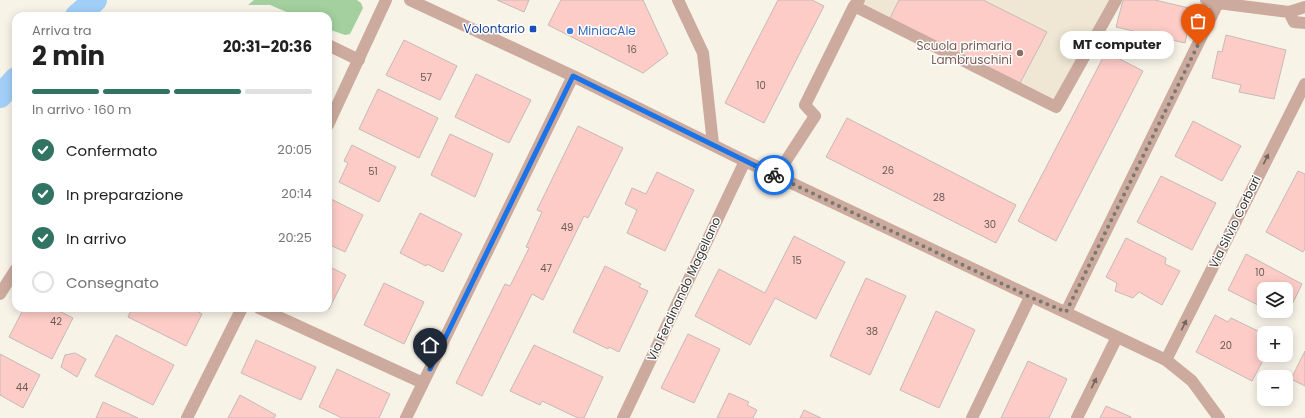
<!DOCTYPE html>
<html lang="it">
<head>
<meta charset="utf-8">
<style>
	body { margin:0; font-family:Poppins,sans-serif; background:#f2f2f2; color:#222; height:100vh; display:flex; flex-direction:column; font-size:15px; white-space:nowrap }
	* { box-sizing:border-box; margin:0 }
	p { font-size:13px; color:#767676 }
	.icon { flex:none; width:22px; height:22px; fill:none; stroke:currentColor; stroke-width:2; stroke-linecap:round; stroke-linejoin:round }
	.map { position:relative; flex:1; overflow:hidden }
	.sheet { position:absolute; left:12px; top:12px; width:320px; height:300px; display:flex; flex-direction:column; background:#fff; border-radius:12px; box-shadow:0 2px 10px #0003 }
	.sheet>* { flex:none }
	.tools { position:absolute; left:1257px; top:282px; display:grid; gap:8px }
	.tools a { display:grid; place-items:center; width:36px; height:36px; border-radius:8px; background:#fff; box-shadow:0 2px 10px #0003; font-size:20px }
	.pin { position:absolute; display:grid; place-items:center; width:34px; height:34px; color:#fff; margin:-41px -17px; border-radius:50% 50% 50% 0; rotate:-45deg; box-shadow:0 0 4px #0007 }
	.pin .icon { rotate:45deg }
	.courier { position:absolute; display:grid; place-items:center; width:40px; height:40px; margin:-20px; border:3px solid #1a73e8; border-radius:50%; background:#fff; color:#222; box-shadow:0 1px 5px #0007 }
	.bubble { position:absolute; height:28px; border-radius:12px; background:#fff; box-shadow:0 2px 10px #0003; font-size:13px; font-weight:700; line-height:28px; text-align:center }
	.headline em { font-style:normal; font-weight:700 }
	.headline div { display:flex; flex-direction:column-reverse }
	.headline { display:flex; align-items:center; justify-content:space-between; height:68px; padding:0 20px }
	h1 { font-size:26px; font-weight:700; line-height:30px }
	.bar { display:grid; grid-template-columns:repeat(4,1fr); gap:6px 4px; align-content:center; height:48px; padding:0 20px }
	.bar i { height:5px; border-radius:3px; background:#e0e0e0 }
	.bar .selected { background:#327464 }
	.bar p { grid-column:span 4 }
	ol { padding:0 20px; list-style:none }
	li { display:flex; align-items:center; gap:12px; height:44px }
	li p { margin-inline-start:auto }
	li .icon { padding:4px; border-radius:50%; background:#327464; color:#fff; stroke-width:4 }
	li:last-child { color:#767676 }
	li i { width:22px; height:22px; border:2px solid #e0e0e0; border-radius:50% }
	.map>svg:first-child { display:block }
	.built { fill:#efe6d4 }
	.green { fill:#a3d09e }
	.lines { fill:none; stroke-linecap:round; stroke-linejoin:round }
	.canal { stroke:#a2cff8; stroke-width:24 }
	.building { fill:#fdccc7; stroke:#c7b9b8 }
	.minor { stroke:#ccab9e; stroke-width:12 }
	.oneway { fill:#73655d }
	.done { stroke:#7b7871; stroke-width:4; stroke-dasharray:0 7.2 }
	.route { stroke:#1a73e8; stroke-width:5 }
	.transit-dot { fill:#1a4fb4; stroke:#fff; stroke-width:1.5 }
	.shop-dot { fill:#3f7fe0; stroke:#fff; stroke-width:1.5 }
	.education-dot { fill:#8d6e63; stroke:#fff; stroke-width:1.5 }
	.labels { text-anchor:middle; stroke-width:3; stroke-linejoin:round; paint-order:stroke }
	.number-label { font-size:10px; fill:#695c56 }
	.transit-label { font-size:12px; fill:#164399; stroke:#fff; text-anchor:end }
	.shop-label { font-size:12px; fill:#366cbe; stroke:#fff; text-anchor:start }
	.education-label { font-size:12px; fill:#785e54; stroke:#fff; text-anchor:end }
	.street-label { font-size:12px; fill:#383631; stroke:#fff }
</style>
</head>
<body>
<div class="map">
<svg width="1305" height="418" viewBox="0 0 1305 418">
	<rect width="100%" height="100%" fill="#f8f3e7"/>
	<path class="built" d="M866,0H1110L1055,102L862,5Z"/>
	<path class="green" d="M254,0H357L361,3L363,8L350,34L345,35L328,29V16H296L270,5H248Z"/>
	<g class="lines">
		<path class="canal" d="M77,16L95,0
			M0,96L16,79"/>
	</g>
	<path class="building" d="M497,0H529L524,12Z
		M561,0H643L668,54L643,73L548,25Z
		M778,0H812L824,6L764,123L725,103Z
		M899,0H983L1047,32L1020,83L890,18Z
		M1123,0H1155L1193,9L1185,43L1116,27Z
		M1226,35L1286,50L1274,99L1239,92L1241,85L1212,78L1218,51L1222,52Z
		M404,40L457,66L440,100L386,75Z
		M1106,52L1143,71L1056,241L1018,221Z
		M476,74L531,100L509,143L455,117Z
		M378,89L438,118L419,158L359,129Z
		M847,118L1016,205L996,243L826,157Z
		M1193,121L1241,146L1222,181L1175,156Z
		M578,126L623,148L588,218L584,216L543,300L532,294L482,396L456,383L505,284L510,286L529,248L526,247L542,212L537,210Z
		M450,134L493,154L475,197L431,175Z
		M352,145L396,167L379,202L339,182L348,163L344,161Z
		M1298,171L1305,174V249L1303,252L1266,232Z
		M657,172L694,190L665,251L627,233L637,210L625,204L632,188L646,194Z
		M1161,176L1216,203L1192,250L1137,222Z
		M329,198L363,215L345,252L328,244Z
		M420,213L462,234L443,272L427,264L426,266L400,253Z
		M794,236L845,262L816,319L775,298L750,345L695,316L719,269L765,293Z
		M1126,238L1166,258L1165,264L1180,271L1162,305L1139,292L1133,298L1115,291L1117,283L1106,277Z
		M1246,254L1302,284L1287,315L1279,311H1286V289H1264V308L1228,290Z
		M328,266L346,275L329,309L326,308H328Z
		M605,266L641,284L639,287L648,291L619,352L609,347L608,349L573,332Z
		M866,278L906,296L870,375L830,356Z
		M384,283L424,302L404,344L364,325Z
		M24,308H53L73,318L52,359L9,337Z
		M132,308H192L202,314L186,346L128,317Z
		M936,311L975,330L939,408L900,390Z
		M1215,315L1228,322L1231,318L1264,334V355H1266L1252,381L1196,352Z
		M688,334L720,349L694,403L661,388Z
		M116,335L174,365L153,405L95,376Z
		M256,340L316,367L301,400L241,373Z
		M534,345L603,377L584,418H578L542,401L540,405L510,391Z
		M1305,351V386L1291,379Z
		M75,353L86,359L77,377L61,367L65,355Z
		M0,354L40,375L23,408L0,395Z
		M1028,361L1067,379L1049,418H1001Z
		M337,369L390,394L379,418H342L319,407Z
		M729,393L749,402L747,405L757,410L753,418H717Z
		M240,395L276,415L274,418H228Z
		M103,402L138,418H96Z
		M1106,406L1131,417V418H1100Z
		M804,410L821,418H800Z"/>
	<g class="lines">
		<path class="minor" d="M410,0L573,76L745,161L1166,360L1192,381L1219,418
			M678,0L703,53L713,144
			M1206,0L1218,3L1289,12L1305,7
			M854,6L1056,107L1116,0
			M1289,12L1294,22L1305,23
			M328,45L359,60
			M328,125L386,0
			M776,176L815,116L805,105L854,6L859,0
			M0,294L16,269
			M259,308L423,383
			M1066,312L1218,3
			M1166,360L1305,84
			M187,418L242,308
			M406,418L573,76
			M623,418L745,161
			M972,418L1030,297
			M1077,418L1117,337"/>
	</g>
	<defs><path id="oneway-solid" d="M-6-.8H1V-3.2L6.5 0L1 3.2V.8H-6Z"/></defs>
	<g class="oneway">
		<use href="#oneway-solid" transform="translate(1266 159) rotate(-64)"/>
		<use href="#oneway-solid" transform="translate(1184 325) rotate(-64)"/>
		<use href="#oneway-solid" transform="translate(1094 383) rotate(-64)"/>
	</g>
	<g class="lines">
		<path class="done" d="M774,175L1030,297L1066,312L1198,45"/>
		<path class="route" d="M430,369L573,76L774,175"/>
	</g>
	<rect class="transit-dot" x="529" y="25" width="8" height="8" rx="2"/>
	<circle class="shop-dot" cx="570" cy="31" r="4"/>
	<circle class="education-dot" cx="1020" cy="53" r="4"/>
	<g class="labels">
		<g class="number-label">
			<text x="632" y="53">16</text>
			<text x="426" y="81">57</text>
			<text x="761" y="89">10</text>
			<text x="888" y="174">26</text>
			<text x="373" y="175">51</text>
			<text x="939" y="201">28</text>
			<text x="990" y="228">30</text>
			<text x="567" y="231">49</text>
			<text x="797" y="264">15</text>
			<text x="546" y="272">47</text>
			<text x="1260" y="276">10</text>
			<text x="56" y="325">42</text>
			<text x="872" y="335">38</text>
			<text x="1226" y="349">20</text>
			<text x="22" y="391">44</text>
		</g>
		<g class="transit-label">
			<text x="525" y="33">Volontario</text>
		</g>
		<g class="shop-label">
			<text x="578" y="35">MiniacAle</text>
		</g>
		<g class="education-label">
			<text x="1012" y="50">Scuola primaria<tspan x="1012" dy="14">Lambruschini</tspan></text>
		</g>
		<g class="street-label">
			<text transform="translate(1235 222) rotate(-64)" y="4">Via Silvio Corbari</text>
			<text transform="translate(684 289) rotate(-65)" y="4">Via Ferdinando Magellano</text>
		</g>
	</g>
</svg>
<div class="tools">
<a><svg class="icon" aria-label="layers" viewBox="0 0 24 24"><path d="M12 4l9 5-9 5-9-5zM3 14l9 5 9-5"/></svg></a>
<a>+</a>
<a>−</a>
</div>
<div class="pin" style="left:1198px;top:45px;background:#ea580c"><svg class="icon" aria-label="bag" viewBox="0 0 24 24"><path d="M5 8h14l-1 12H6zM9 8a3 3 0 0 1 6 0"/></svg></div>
<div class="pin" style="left:430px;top:369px;background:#1f2937"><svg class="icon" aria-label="home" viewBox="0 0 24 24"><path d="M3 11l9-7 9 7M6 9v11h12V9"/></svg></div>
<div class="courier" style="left:774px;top:175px"><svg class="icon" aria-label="bike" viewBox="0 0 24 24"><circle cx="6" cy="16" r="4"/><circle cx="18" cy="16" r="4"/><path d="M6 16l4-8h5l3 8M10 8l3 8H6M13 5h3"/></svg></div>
<div class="bubble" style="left:1060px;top:31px;width:114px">MT computer</div>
<section class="sheet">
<div class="headline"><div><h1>2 min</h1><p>Arriva tra</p></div><em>20:31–20:36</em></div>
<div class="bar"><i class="selected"></i><i class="selected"></i><i class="selected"></i><i></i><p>In arrivo · 160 m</p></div>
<ol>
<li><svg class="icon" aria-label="check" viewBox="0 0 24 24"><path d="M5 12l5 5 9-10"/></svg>Confermato<p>20:05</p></li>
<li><svg class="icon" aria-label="check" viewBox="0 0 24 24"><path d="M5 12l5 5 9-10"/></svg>In preparazione<p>20:14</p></li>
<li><svg class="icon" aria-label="check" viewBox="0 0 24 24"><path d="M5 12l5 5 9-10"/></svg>In arrivo<p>20:25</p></li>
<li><i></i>Consegnato</li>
</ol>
</section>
</div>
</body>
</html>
